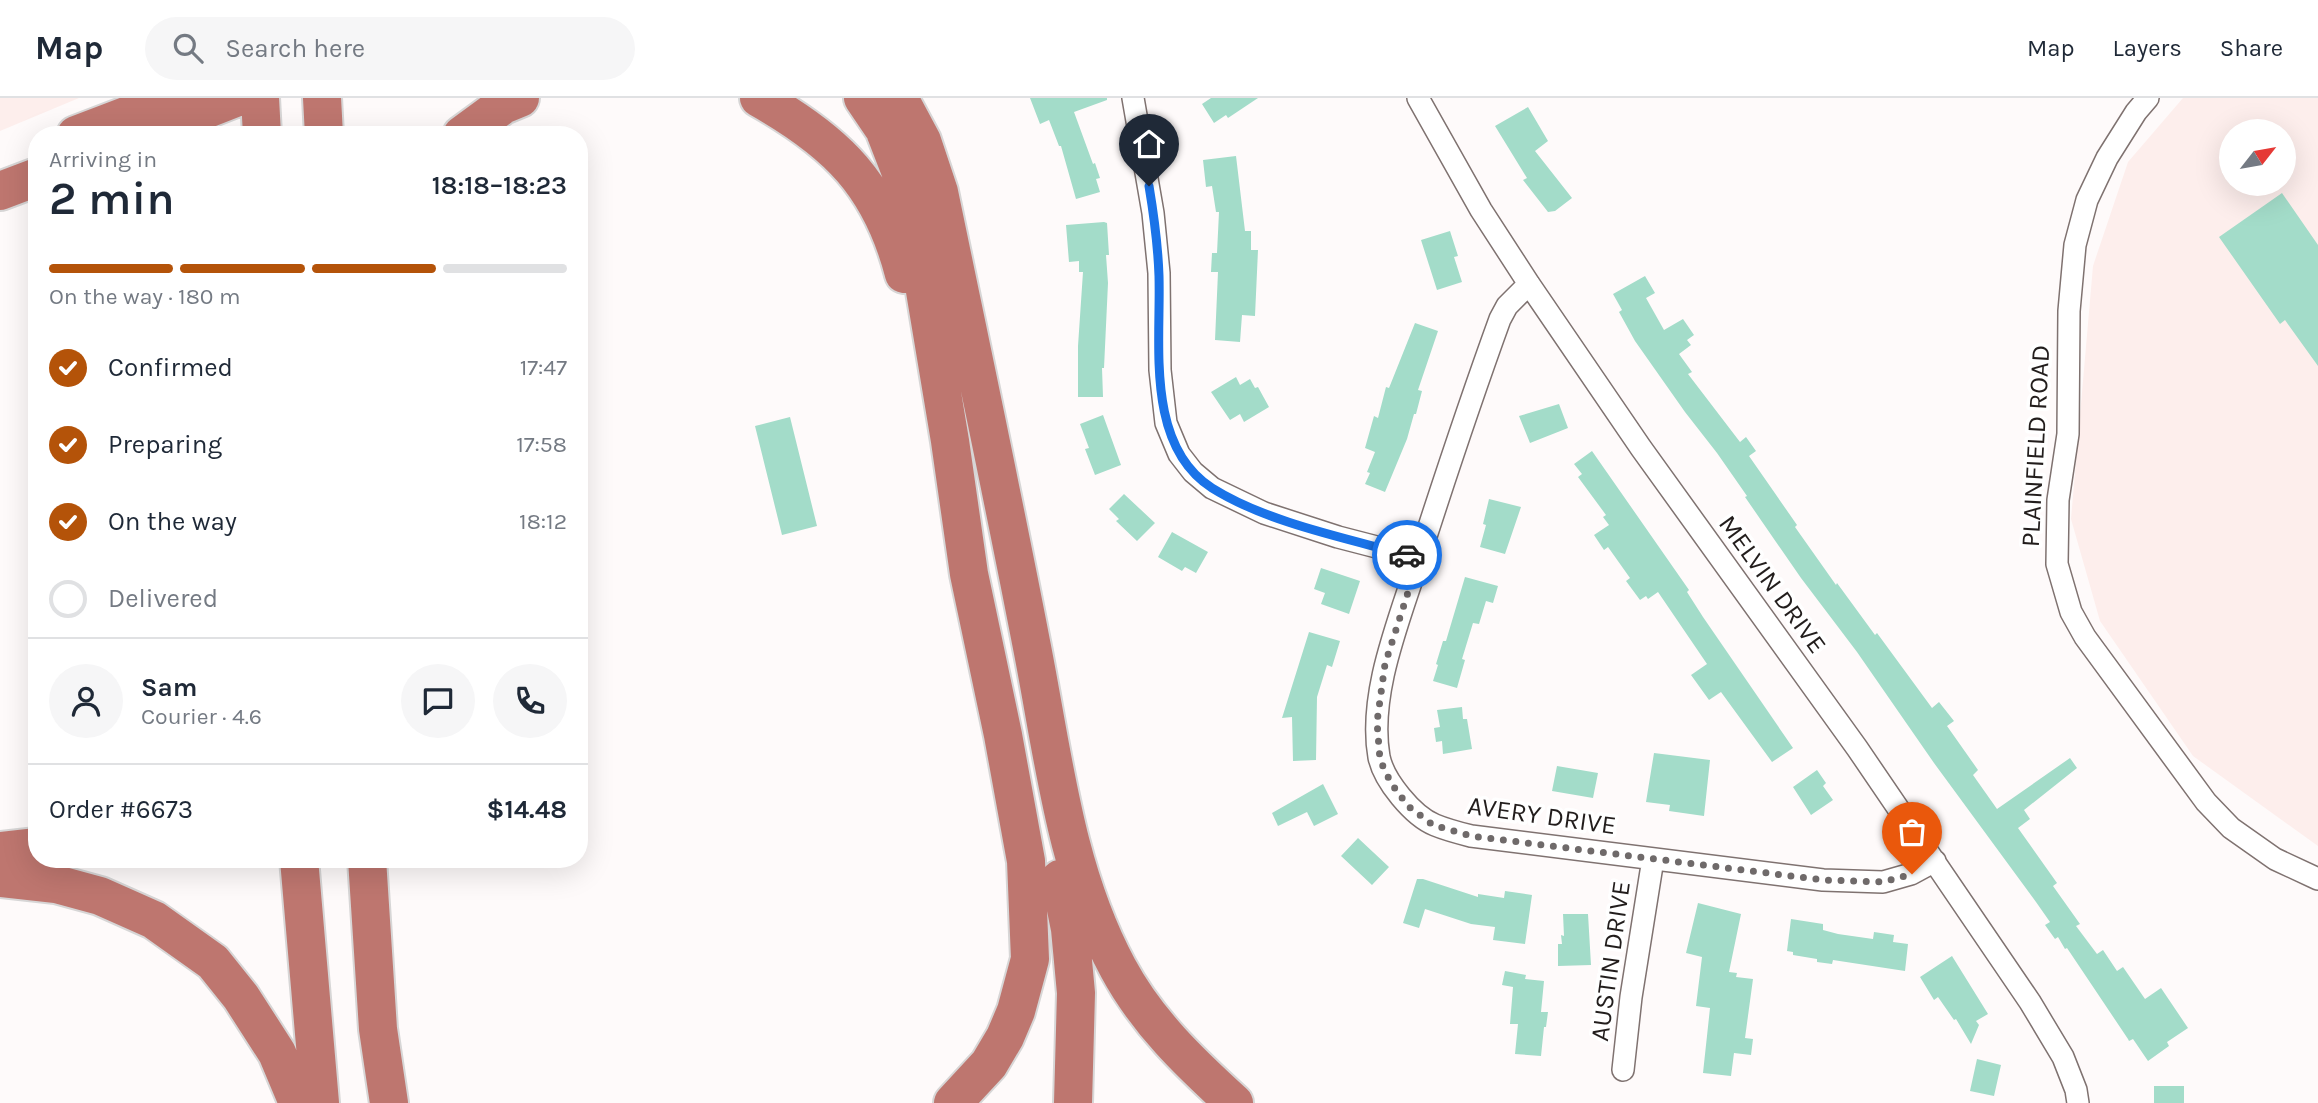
<!DOCTYPE html>
<html lang="en">
<head>
<meta charset="utf-8">
<style>
	body { margin:0; font-family:Karla,sans-serif; background:#f6f6f7; color:#1f2937; height:100vh; display:flex; flex-direction:column; font-size:26px; white-space:nowrap }
	* { box-sizing:border-box; margin:0 }
	p { font-size:23px; color:#747a83 }
	.icon { flex:none; width:38px; height:38px; fill:none; stroke:currentColor; stroke-width:2; stroke-linecap:round; stroke-linejoin:round }
	.map { position:relative; flex:1; overflow:hidden }
	.drawer { position:absolute; left:28px; top:28px; width:560px; height:742px; display:flex; flex-direction:column; background:#fff; border-radius:28px; box-shadow:0 7px 28px #0002 }
	.drawer>* { flex:none }
	.needle { width:46px; rotate:59deg }
	.tools { position:absolute; left:2219px; top:21px; display:grid; gap:14px }
	.tools a { display:grid; place-items:center; width:77px; height:77px; border-radius:50%; background:#fff; box-shadow:0 7px 28px #0002; font-size:35px }
	.pin { position:absolute; display:grid; place-items:center; width:60px; height:60px; color:#fff; margin:-72px -30px; border-radius:50% 50% 50% 0; rotate:-45deg; box-shadow:0 0 7px #0007 }
	.pin .icon { rotate:45deg }
	.courier { position:absolute; display:grid; place-items:center; width:70px; height:70px; margin:-35px; border:5px solid #1a73e8; border-radius:50%; background:#fff; color:#222; box-shadow:0 2px 9px #0007 }
	.head em { font-style:normal; font-weight:600 }
	.head div { display:flex; flex-direction:column-reverse }
	.head { display:flex; align-items:center; justify-content:space-between; height:119px; padding:0 21px }
	h1 { font-size:46px; font-weight:600; line-height:52px }
	.bar { display:grid; grid-template-columns:repeat(4,1fr); gap:10px 7px; align-content:center; height:84px; padding:0 21px }
	.bar i { height:9px; border-radius:5px; background:#e0e1e3 }
	.bar .active { background:#b45309 }
	.bar p { grid-column:span 4 }
	.line { display:flex; align-items:center; gap:18px; padding:0 21px; border-top:2px solid #e0e1e3 }
	.line div { flex:1 }
	.round { display:grid; place-items:center; flex:none; width:74px; height:74px; border-radius:37px; background:#f6f6f7 }
	ol { padding:0 21px; list-style:none }
	li { display:flex; align-items:center; gap:21px; height:77px }
	li p { margin-inline-start:auto }
	li .icon { padding:7px; border-radius:50%; background:#b45309; color:#fff; stroke-width:4 }
	li:last-child { color:#747a83 }
	li i { width:38px; height:38px; border:4px solid #e0e1e3; border-radius:50% }
	header { display:flex; align-items:center; gap:42px; box-sizing:border-box; height:98px; padding:0 35px; background:#fff; border-bottom:2px solid #e0e1e3 }
	header strong { font-size:33px }
	nav { display:flex; gap:38px; margin-inline-start:auto; font-size:24px }
	.search { width:490px; height:63px; background:#f6f6f7; display:flex; align-items:center; gap:18px; box-sizing:border-box; padding:0 24px; border-radius:38px; color:#747a83; font-size:26px }
	.map>svg:first-child { display:block }
	.built { fill:#fdeeec; fill-rule:evenodd }
	.building { fill:#a3dcc9 }
	.lines { fill:none; stroke-linecap:round; stroke-linejoin:round }
	.street-casing { stroke:#7f7270; stroke-width:24 }
	.highway-casing { stroke:#d7d6d6; stroke-width:42 }
	.street { stroke:#fff; stroke-width:21 }
	.highway { stroke:#be766f; stroke-width:38 }
	.done { stroke:#6f6a6a; stroke-width:7; stroke-dasharray:0 12.6 }
	.route { stroke:#1a73e8; stroke-width:9 }
	.labels { text-anchor:middle; stroke-width:7; stroke-linejoin:round; paint-order:stroke }
	.street-label { font-size:26px; fill:#221d1c; stroke:#fff }
</style>
</head>
<body>
<header>
<strong>Map</strong>
<div class="search"><svg class="icon" aria-label="search" viewBox="0 0 24 24"><circle cx="10" cy="10" r="6"/><path d="M15 15l6 6"/></svg>Search here</div>
<nav><a>Map</a><a>Layers</a><a>Share</a></nav>
</header>
<div class="map">
<svg width="2318" height="1005" viewBox="0 0 2318 1005">
	<rect width="100%" height="100%" fill="#fefafa"/>
	<path class="built" d="M0,0H79L0,33Z
		M2183,0H2318V748L2193,658L2100,523L2071,421L2093,168L2128,64ZM2231,33H2284V86H2231Z"/>
	<path class="building" d="M1030,0H1107V2L1074,14L1093,66L1095,65L1100,80L1096,81L1100,94L1076,101L1061,48H1059L1049,22L1040,26Z
		M1211,0H1258L1228,20L1226,17L1214,25L1202,6Z
		M1528,9L1548,43L1535,53L1572,100L1555,113L1548,114L1523,82L1527,80L1495,28Z
		M1236,58L1245,133H1251V152H1258L1255,218L1242,217L1240,244L1215,242L1218,174H1211L1212,155H1217L1219,114H1216L1212,88L1206,89L1203,62Z
		M2282,95L2318,147V268L2285,222L2280,226L2219,139Z
		M1104,124L1107,125L1109,157H1106L1108,185L1104,270H1102L1103,299H1078V248L1083,174H1079V163L1069,164L1066,127Z
		M1450,133L1458,158L1454,159L1462,184L1437,192L1421,142Z
		M1645,178L1655,195L1646,200L1664,232L1683,221L1694,237L1687,242L1691,247L1679,256L1692,274L1688,276L1740,344L1746,339L1756,353L1749,358L1797,427L1795,429L1836,487L1837,485L1875,537L1877,535L1932,610L1939,604L1954,623L1947,628L1978,672L1973,677L1997,711L2070,660L2077,670L2024,712L2030,721L2018,730L2057,785L2053,788L2080,826L2076,828L2097,856L2103,852L2117,873L2123,869L2145,901L2161,890L2188,930L2167,944L2169,948L2148,963L2133,941L2129,943L2128,941L2067,850L2065,851L2058,839L2055,841L2045,827L2050,824L2036,804L1934,665L1857,554L1801,480L1745,399L1747,398L1717,355L1685,314L1635,243L1619,214L1622,212L1613,196Z
		M1415,225L1438,233L1418,292L1422,293L1416,316H1414L1407,341L1385,394L1365,386L1370,375L1367,374L1375,354L1365,350L1374,318L1378,320L1386,289L1389,290Z
		M1236,279L1240,287L1250,281L1255,290L1258,289L1269,309L1244,324L1240,316L1230,322L1211,294Z
		M1559,306L1568,330L1530,345L1519,318Z
		M1103,317L1121,367L1095,377L1085,351L1089,350L1080,326Z
		M790,319L817,428L782,437L755,328Z
		M1592,353L1689,492L1687,494L1703,519L1793,650L1772,664L1721,594L1709,602L1691,577L1707,566L1658,494L1648,501L1646,498L1640,502L1626,483L1630,480L1608,449L1604,452L1594,437L1609,427L1603,419L1606,417L1578,379L1582,376L1574,366Z
		M1124,396L1155,425L1137,443L1116,423L1119,421L1109,411Z
		M1489,401L1521,409L1505,456L1480,449L1486,427L1483,426Z
		M1172,434L1208,454L1196,475L1185,469L1182,473L1158,459Z
		M1321,470L1360,483L1349,516L1321,506L1325,495L1314,491Z
		M1465,479L1498,488L1493,505L1486,503L1479,526L1473,525L1462,561L1465,562L1457,590L1433,583L1438,567L1436,566L1443,543H1446Z
		M1309,534L1340,543L1332,569L1327,567L1317,599L1316,662L1293,663L1292,619L1282,620Z
		M1462,609L1463,621H1467L1472,651L1443,656L1442,643L1436,644L1434,630L1440,629L1437,612Z
		M1654,655L1710,662L1704,718L1669,713L1670,707L1646,704Z
		M1557,668L1598,675L1593,700L1552,693Z
		M1817,672L1826,685L1823,688L1833,702L1811,717L1793,689Z
		M1323,686L1338,716L1314,728L1307,714L1278,728L1272,715Z
		M1358,740L1389,769L1372,787L1341,758Z
		M1417,781H1423L1478,799V796L1504,800L1505,793L1532,797L1525,846L1493,842L1495,829L1471,826L1425,811L1419,830L1403,825Z
		M1698,805L1741,816L1729,874L1737,875L1736,879L1753,881L1745,940L1753,941L1751,957L1734,955L1731,978L1703,975L1710,910L1696,908L1702,859L1686,855Z
		M1563,816H1588L1591,867L1558,868V846H1562L1561,837L1564,838Z
		M1791,821L1823,826V832L1838,836L1873,841L1874,834L1894,837L1893,844L1908,846L1905,873L1833,862L1832,866L1817,864V861L1793,857V854L1787,853Z
		M1952,858L1988,916L1976,923L1979,927L1971,946L1956,921L1954,922L1938,899L1934,902L1920,879Z
		M1505,873L1526,877L1525,881L1544,883L1541,914H1548L1546,929H1544L1541,958L1515,956L1518,926H1510L1513,889L1502,887Z
		M1977,961L2001,967L1994,998L1970,993Z
		M2154,988H2184V1005H2154Z"/>
	<g class="lines">
		<g class="street-casing">
			<path id="street" d="M1133,0L1153,115L1159,175L1160,272L1166,325L1179,356L1193,374L1212,390L1264,415L1338,439L1419,460
				M1418,0L1481,112L1529,186L1641,350L1857,650L2030,904L2063,959L2076,992L2078,1005
				M2148,0L2136,14L2107,60L2087,102L2075,147L2069,213L2068,336L2058,402L2057,466L2071,514L2085,539L2206,704L2231,730L2275,761L2318,781
				M1529,186L1507,208L1500,221C1471,301 1444,382 1418,463C1399,523 1368,596 1379,659C1384,683 1413,718 1435,727C1447,732 1459,735 1471,738L1823,782L1883,784L1911,776L1935,763
				M1623,972L1631,899L1653,761"/>
		</g>
		<g class="highway-casing">
			<path id="highway" d="M260,0L262,37
				M322,0L324,37
				M759,0C837,44 881,87 904,176
				M863,0L884,31L901,75L912,115L950,343L969,476L1003,637L1026,763L1030,861L1016,913L1005,939L989,966L953,1005
				M899,0L922,43L939,94C970,244 1002,394 1031,544C1053,654 1064,770 1118,870C1147,924 1189,964 1234,1005
				M146,35L235,0
				M76,37L173,0
				M462,37L503,7L520,0
				M0,93L37,79
				M0,753L37,749
				M299,761L320,1005
				M367,761L378,931L389,1005
				M0,780L56,786L100,798L154,822L213,864L241,899L277,955L298,1005
				M1060,781L1070,831L1076,895L1073,1005"/>
		</g>
		<use href="#street" class="street"/>
		<use href="#highway" class="highway"/>
	</g>
	<g class="lines">
		<path class="done" d="M1407,457L1419,460L1385,566L1377,624L1380,662L1391,685L1408,708L1433,727L1471,738L1823,782L1883,784L1912,776"/>
		<path class="route" d="M1149,88C1154,118 1158,148 1159,178C1161,246 1145,347 1212,390C1266,424 1345,440 1407,457"/>
	</g>
	<g class="labels">
		<g class="street-label">
			<text transform="translate(2035 348) rotate(-87)" y="9">PLAINFIELD ROAD</text>
			<text transform="translate(1773 486) rotate(54)" y="9">MELVIN DRIVE</text>
			<text transform="translate(1542 717) rotate(8)" y="9">AVERY DRIVE</text>
			<text transform="translate(1610 863) rotate(-82)" y="9">AUSTIN DRIVE</text>
		</g>
	</g>
</svg>
<div class="tools">
<a><svg class="needle" viewBox="-14 -14 28 28"><path d="M0-13l5 13h-10z" fill="#e53935"/><path d="M0 13l5-13h-10z" fill="#747a83"/></svg></a>
</div>
<div class="pin" style="left:1912px;top:776px;background:#ea580c"><svg class="icon" aria-label="bag" viewBox="0 0 24 24"><path d="M5 8h14l-1 12H6zM9 8a3 3 0 0 1 6 0"/></svg></div>
<div class="pin" style="left:1149px;top:88px;background:#1f2937"><svg class="icon" aria-label="home" viewBox="0 0 24 24"><path d="M3 11l9-7 9 7M6 9v11h12V9"/></svg></div>
<div class="courier" style="left:1407px;top:457px"><svg class="icon" aria-label="car" viewBox="0 0 24 24"><path d="M5 17H2v-5l4-1 3-4h7l3 4 3 1v5h-3M9 17h6M6 11h13"/><circle cx="7" cy="17" r="2"/><circle cx="17" cy="17" r="2"/></svg></div>
<section class="drawer">
<div class="head"><div><h1>2 min</h1><p>Arriving in</p></div><em>18:18–18:23</em></div>
<div class="bar"><i class="active"></i><i class="active"></i><i class="active"></i><i></i><p>On the way · 180 m</p></div>
<ol>
<li><svg class="icon" aria-label="check" viewBox="0 0 24 24"><path d="M5 12l5 5 9-10"/></svg>Confirmed<p>17:47</p></li>
<li><svg class="icon" aria-label="check" viewBox="0 0 24 24"><path d="M5 12l5 5 9-10"/></svg>Preparing<p>17:58</p></li>
<li><svg class="icon" aria-label="check" viewBox="0 0 24 24"><path d="M5 12l5 5 9-10"/></svg>On the way<p>18:12</p></li>
<li><i></i>Delivered</li>
</ol>
<div class="line" style="height:126px"><a class="round"><svg class="icon" aria-label="person" viewBox="0 0 24 24"><circle cx="12" cy="8" r="4"/><path d="M4 21q1-7 8-7t8 7"/></svg></a><div><b>Sam</b><p>Courier · 4.6</p></div><a class="round"><svg class="icon" aria-label="chat" viewBox="0 0 24 24"><path d="M4 5h16v11H9l-5 4z"/></svg></a><a class="round"><svg class="icon" aria-label="phone" viewBox="0 0 24 24"><path d="M5 4h4l2 5-3 2q2 4 5 5l2-3 5 2v4C11 20 4 13 5 4z"/></svg></a></div>
<div class="line" style="height:91px"><div>Order #6673</div><b>$14.48</b></div>
</section>
</div>
</body>
</html>
